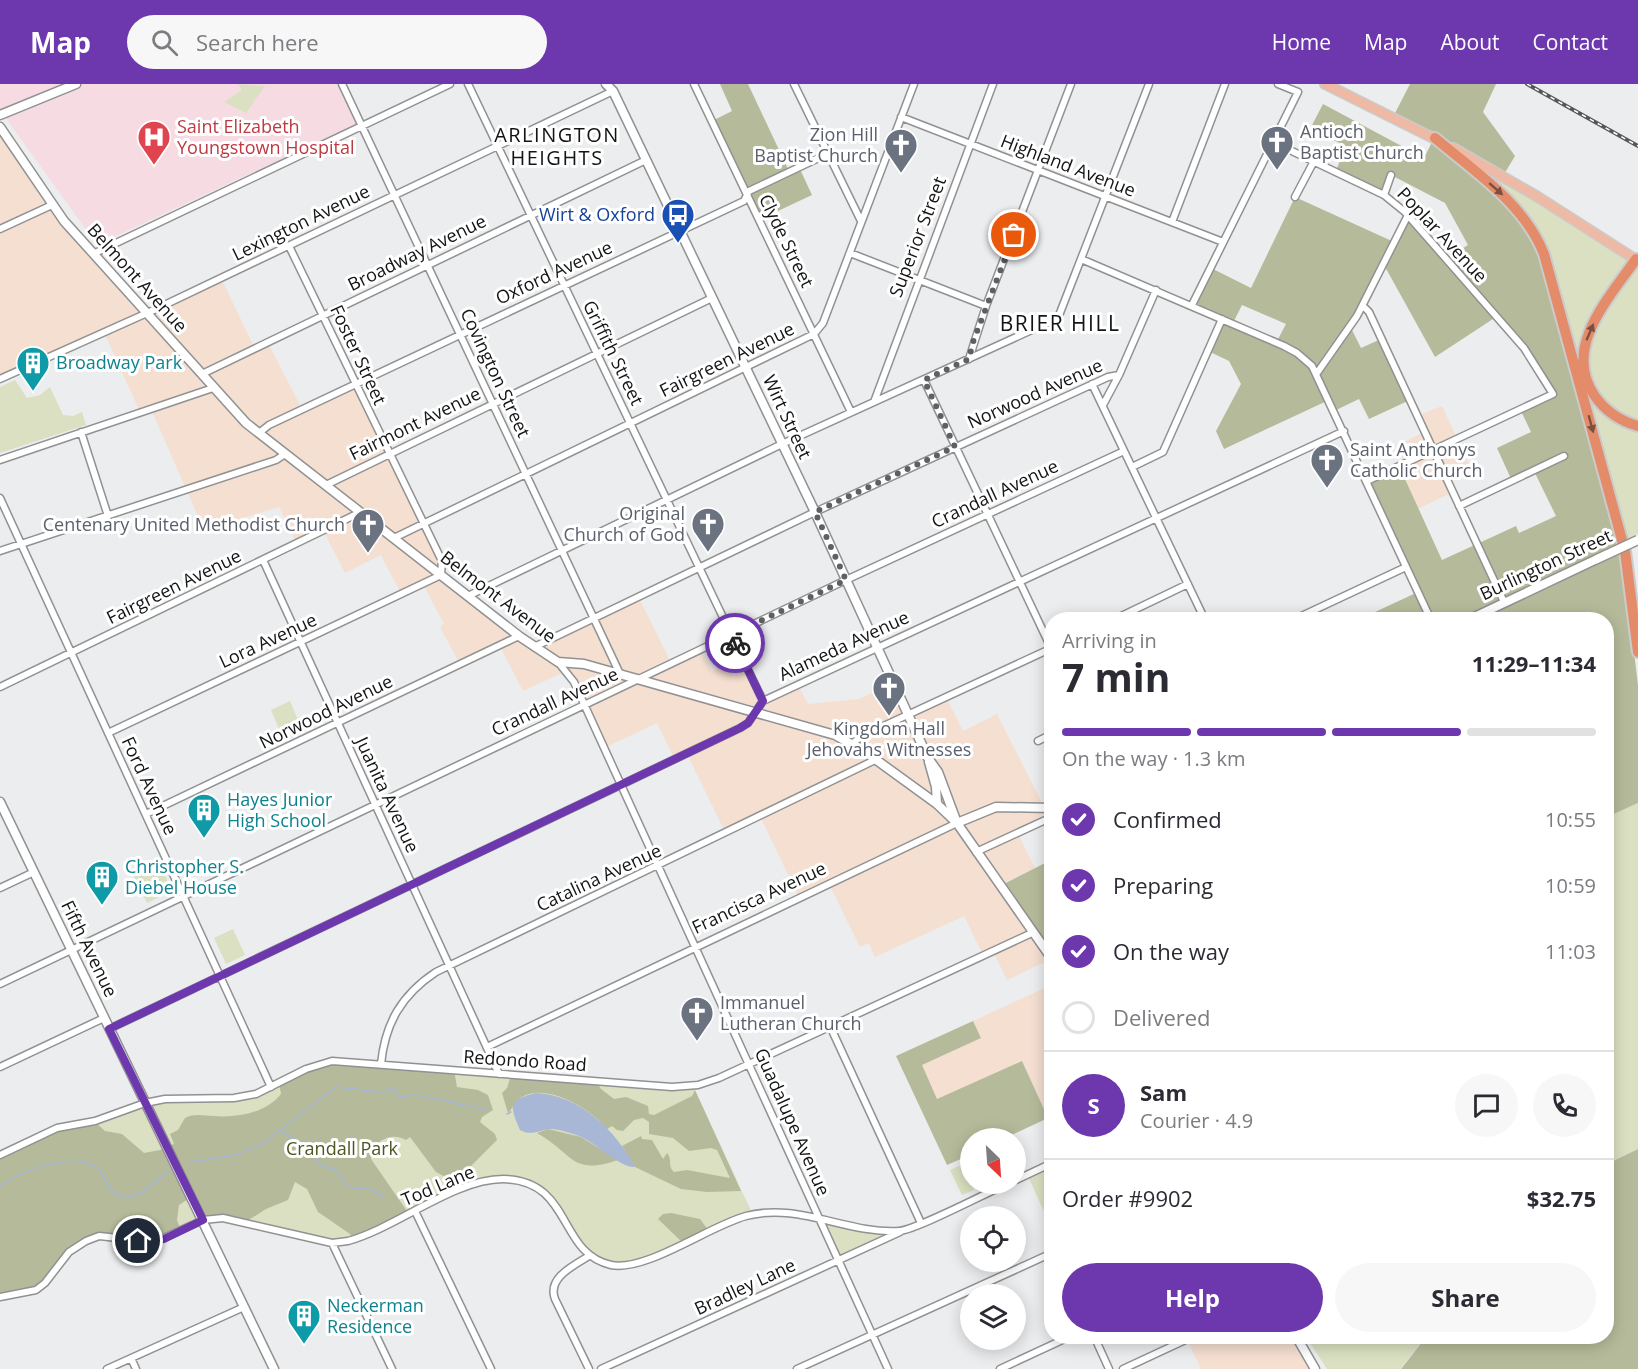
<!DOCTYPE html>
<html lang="en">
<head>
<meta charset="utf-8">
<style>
	body { margin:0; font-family:"Open Sans",sans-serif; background:#f7f7f7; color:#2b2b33; height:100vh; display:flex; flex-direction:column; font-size:22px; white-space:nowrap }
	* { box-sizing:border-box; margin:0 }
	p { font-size:20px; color:#7c7c81 }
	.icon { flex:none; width:33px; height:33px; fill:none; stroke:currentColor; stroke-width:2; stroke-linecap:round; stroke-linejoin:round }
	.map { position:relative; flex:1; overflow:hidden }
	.sheet { position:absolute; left:1044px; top:528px; width:570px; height:732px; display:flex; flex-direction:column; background:#fff; border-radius:24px; box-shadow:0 3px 15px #0003 }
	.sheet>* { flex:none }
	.needle { width:39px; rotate:155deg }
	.controls { position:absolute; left:960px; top:1044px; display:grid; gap:12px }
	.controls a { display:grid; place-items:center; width:66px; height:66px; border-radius:50%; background:#fff; box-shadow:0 3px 15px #0003; font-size:30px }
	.pin { position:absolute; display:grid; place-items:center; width:51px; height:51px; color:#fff; margin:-26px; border:3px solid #fff; border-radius:50%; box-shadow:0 2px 6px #0007 }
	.courier { position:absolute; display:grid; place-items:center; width:60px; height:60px; margin:-30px; border:4px solid #6d37ad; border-radius:50%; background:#fff; color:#222; box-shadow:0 2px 8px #0007 }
	.overview em { font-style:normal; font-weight:700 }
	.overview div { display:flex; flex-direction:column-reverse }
	.overview { display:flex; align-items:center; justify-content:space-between; height:102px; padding:0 18px }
	h1 { font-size:39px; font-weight:700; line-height:45px }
	.bar { display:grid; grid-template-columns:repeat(4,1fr); gap:9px 6px; align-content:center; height:72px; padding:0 18px }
	.bar i { height:8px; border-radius:4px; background:#e1e1e2 }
	.bar .selected { background:#6d37ad }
	.bar p { grid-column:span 4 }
	.line { display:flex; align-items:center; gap:15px; padding:0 18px; border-top:2px solid #e1e1e2 }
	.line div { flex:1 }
	.round { display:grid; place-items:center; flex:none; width:63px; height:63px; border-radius:32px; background:#f7f7f7 }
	ol { padding:0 18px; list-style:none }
	li { display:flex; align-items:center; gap:18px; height:66px }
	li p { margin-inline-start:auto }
	li .icon { padding:6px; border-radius:50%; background:#6d37ad; color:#fff; stroke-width:4 }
	li:last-child { color:#7c7c81 }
	li i { width:33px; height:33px; border:3px solid #e1e1e2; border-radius:50% }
	.cta { display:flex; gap:12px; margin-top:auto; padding:12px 18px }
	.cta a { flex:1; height:69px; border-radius:36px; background:#6d37ad; color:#fff; font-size:24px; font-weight:700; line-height:69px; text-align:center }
	.cta a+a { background:#f7f7f7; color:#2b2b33 }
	header { display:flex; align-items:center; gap:36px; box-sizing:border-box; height:84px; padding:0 30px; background:#6d37ad; color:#fff }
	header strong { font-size:28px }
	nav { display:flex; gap:33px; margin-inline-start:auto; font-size:21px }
	.search { width:420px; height:54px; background:#f7f7f7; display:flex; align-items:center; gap:15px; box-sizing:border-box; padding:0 21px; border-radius:33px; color:#7c7c81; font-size:22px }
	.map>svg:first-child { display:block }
	.commercial { fill:#f4dfd1 }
	.medical { fill:#f6dce2 }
	.green { fill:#dae0c1 }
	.forest { fill:#b5bb9a; fill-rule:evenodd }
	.water { fill:#a7b7d5 }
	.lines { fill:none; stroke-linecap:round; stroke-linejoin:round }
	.stream { stroke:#a7b7d5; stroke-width:1.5 }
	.street-casing { stroke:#909192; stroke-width:9 }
	.secondary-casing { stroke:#909192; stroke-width:11 }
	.primary-casing { stroke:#cbcbcb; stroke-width:12 }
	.highway-casing { stroke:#cbcbcb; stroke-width:14 }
	.street { stroke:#fff; stroke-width:6 }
	.secondary { stroke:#fff; stroke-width:8 }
	.primary { stroke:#efbaa5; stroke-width:9 }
	.highway { stroke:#e48c69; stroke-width:10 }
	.rail-casing { stroke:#565757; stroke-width:4 }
	.rail { stroke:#fff; stroke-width:1.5; stroke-dasharray:4.5; stroke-linecap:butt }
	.secondary-bridge-casing { stroke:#909192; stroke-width:11; stroke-linecap:butt }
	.secondary-bridge { stroke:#fff; stroke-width:8 }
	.oneway { fill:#7c503e }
	.done { stroke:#5f6061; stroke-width:6; stroke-dasharray:0 10.8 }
	.route { stroke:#6d37ad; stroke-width:8 }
	.labels { text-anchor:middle; stroke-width:6; stroke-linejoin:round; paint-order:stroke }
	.health-label { font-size:18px; fill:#be3a42; stroke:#fff; text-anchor:start }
	.worship-label { font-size:18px; fill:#5b616d; stroke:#fff; text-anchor:start }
	.street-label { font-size:18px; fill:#131414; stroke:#fff }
	.transit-label { font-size:18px; fill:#164399; stroke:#fff; text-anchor:end }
	.culture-label { font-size:18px; fill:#0d838f; stroke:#fff; text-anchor:start }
	.park-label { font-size:18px; fill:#4e551f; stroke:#fff }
	.neighbourhood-label { font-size:20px; letter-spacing:1.5px; fill:#131414; stroke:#fff }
	.quarter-label { font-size:21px; letter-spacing:1.5px; fill:#131414; stroke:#fff }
</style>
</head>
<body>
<header>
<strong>Map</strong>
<div class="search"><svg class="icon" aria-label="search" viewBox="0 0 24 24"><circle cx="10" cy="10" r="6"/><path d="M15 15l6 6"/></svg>Search here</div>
<nav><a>Home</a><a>Map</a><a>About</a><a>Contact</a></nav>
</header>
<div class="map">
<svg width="1638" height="1285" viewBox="0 0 1638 1285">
	<rect width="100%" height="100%" fill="#ecedef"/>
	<path class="commercial" d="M0,43L52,121L147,229L221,194L254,263L267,257L302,325L355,300L442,477L441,491L534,563L638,512L671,579L701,565L712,587L742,573L763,617L798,601L808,620L859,615L894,598L909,630L946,613L963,647L997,630L1045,725L1052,724L1051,733L1017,748L1035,784L1001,801L1051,875L1007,896L993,867L983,871L964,832L875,873L869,859L860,863L829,800L799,814L761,734L726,750L687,670L675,676L657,639L604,664L566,587L523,607L500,562L460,580L440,543L444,540L423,500L401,510L381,471L345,489L324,448L297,460L279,423L204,446L151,325L140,328L104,248L0,295Z
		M1442,322L1469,380L1445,391L1453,408L1418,425L1399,382L1405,379L1397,362L1424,348L1417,332Z
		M1051,901V1033L1048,1034L1022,977L937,1016L921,981L981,954L973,937Z
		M1194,1252L1296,1253L1315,1285H1201L1187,1256Z"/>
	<path class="medical" d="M0,0H337L356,40L97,161L0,26Z"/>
	<path class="green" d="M238,0L265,2L246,29L224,18L242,6Z
		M1435,54L1638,177V450L1626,456Z
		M15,296L27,314L40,311L50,303L63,331L73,332L82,328L86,341L0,369V303Z
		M290,617L301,643L282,652L271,626Z
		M1638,719V1065L1607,1080L1606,733Z
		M160,780L172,807L147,819L134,793Z
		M233,845L245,871L226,880L214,854Z
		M317,980L672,1003L698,1001L695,1006L753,1131L641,1178L621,1182L589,1172L549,1113L517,1097L479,1099L353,1155L332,1159L214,1134L171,1152L89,1039L145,1019L243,1013Z
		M1051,1079V1143L1027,1090Z
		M963,1080L974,1106L962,1111L950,1086Z
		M819,1134L901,1147L838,1176Z
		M1306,1253H1426L1400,1285H1327Z"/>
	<path class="forest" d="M720,0H748L789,87L799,83L812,111L759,136L712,37L732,27Z
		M1410,0H1496L1483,28L1515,72L1503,92L1439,56L1501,109L1536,159L1619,459L1595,471L1599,479L1622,469L1638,601V719L1607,733L1606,536H1378L1375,528L1418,508L1367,397L1399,382L1442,476L1516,442L1519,449L1556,432L1534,387L1512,397L1497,364L1531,348L1520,325L1553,310L1524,264L1496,233L1435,273L1384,181L1350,242L1361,264L1381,255L1410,316L1369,335L1359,315L1334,327L1329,316L1224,365L1216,347L1241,300L1229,277L1208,267L1222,235L1192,221L1211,184L1251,204L1295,113L1394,158L1408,131L1446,174L1468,161L1445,119L1391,91L1384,111L1335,89L1346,62L1310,45L1323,20L1424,74L1434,54L1393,33ZM1242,221L1286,240L1276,259L1233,239Z
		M1051,776V875L1000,802Z
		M973,937L981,954L922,981L937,1015L1022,977L1048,1034L1005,1054H970V1071L947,1081L896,972Z
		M326,977L454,986L457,1003L478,1006L488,1011L493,1026L482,1033L480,1038L495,1050L497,1056L468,1085L451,1096L436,1088L410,1053L406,1056C392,1049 382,1054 372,1065L371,1075L409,1130L353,1155L350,1150L318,1128L307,1105L295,1098L288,1116L266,1125L244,1139L223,1134L203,1136L191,1113L179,1121L177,1136L181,1147L155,1158L106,1151L79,1161L41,1203L0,1213V1071L47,1048L94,1037L105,1047L122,1050L144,1069L160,1066L174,1060L170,1050L178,1046L185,1034C195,1029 203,1032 214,1032C237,1034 266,1029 281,1010L279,999Z
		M511,991L596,997L601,1005L614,1015L626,1013L648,1022L649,1030L654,1031L692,1012L695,1006L741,1107L707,1108L681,1105L635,1083L622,1062L641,1052L642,1055L652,1056L663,1075L667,1069C673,1076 667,1082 674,1088L687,1086L730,1094L717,1066L711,1064L689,1067L673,1054L649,1050V1038L643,1034L634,1036L623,1047L617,1046L612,1042L607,1045C591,1025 544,996 519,1015C514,1019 512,1026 508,1029L502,1009L507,1004Z
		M548,1045L581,1053L618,1076C571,1092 574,1070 537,1049Z
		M1638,1065V1285H1401L1426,1253L1606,1252L1607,1080Z
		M671,1129L700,1135L709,1147L683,1159L658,1135L663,1130Z"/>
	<path class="water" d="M536,1009C580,1011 616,1047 635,1083C620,1084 595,1058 579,1052C571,1049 561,1046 552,1045C540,1045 532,1053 520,1046C510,1023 507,1016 536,1009Z"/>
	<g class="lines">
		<path class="stream" d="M507,1030L511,1028
			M280,1047L303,1060L322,1082L334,1085L349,1103L372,1106L383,1113
			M189,1078L236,1071L262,1060L336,1003L381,1008L393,1004L400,1013L415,1011L488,1026
			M0,1102C25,1086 70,1067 98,1084C102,1091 109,1107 117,1111C136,1121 157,1095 170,1086"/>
		<g class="street-casing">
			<path id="street" d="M342,0L620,590
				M468,0L763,617
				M694,0L851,328
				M794,0L861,137
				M901,33L1223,158
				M1273,58L1384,111L1405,128L1524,264L1553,310L1367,397
				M1384,111L1391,91
				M1295,113L1313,79
				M1172,138L1225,0
				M0,145L52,121
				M850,169L986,222
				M93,170L450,0
				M1081,175L1284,262L1297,269L1312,282L1431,536
				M1192,221L1298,8L1278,0
				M1363,222L1369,228L1504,518
				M969,275L986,222L1071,0
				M1317,289L1357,232L1408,131
				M202,290L646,76
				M0,295L156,225L613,7
				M924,296L1052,566
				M1092,300L1205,536
				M874,318L993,0
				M1103,321L1119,291
				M81,348L108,432
				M259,349L269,341L744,117L749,107L827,70
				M0,376L213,304
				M1132,383L1163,368L1222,235
				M326,401L712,214
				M0,414L271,1003
				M1459,422L1564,372
				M394,454L814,250L823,239L914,0
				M0,467L276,376L285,370
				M263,476L499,990
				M468,512L782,360L1058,234L1149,0
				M1113,536L1188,500
				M1293,536L1406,483
				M534,563L815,428L1108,293L1119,291L1156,206
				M558,578L574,598L888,1285
				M0,603L361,428
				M108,649L441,491L442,477L289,162
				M1038,657L1052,650
				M853,659L862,652L1052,564
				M146,730L519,552
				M976,768L1052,733
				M0,804L34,788
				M0,900L846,496L1124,367
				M830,942L921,1139
				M109,945L740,644L748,639L763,617L1344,347
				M487,963L957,739
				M381,980C385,940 401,911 436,888L875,676
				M0,983L104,934
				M0,1071L57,1044L95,1037L145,1019L165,1015L234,1014L256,1010L306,985L332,977L672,1003L698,1001L719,994L1034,848
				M1016,1096L1052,1079
				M415,1127L491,1285
				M332,1159L392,1285
				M0,1213L36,1206L45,1199L69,1168L86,1157L99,1152L155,1158L203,1136L223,1134L332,1159L348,1157C396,1144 454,1095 503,1095C573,1096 557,1169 611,1181C646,1188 709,1142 746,1132C798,1118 847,1150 899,1147C916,1146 986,1109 1007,1100
				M1094,1252L1109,1285
				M131,1274L136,1285
				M107,1285L244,1223
				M589,1285L555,1215C547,1194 573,1182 589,1172
				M601,1285L900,1148
				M797,1285L1052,1169
				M1000,1285L1071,1252
				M1123,1285L1194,1252"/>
		</g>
		<g class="secondary-casing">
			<path id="secondary" d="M606,0L613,7L814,426L928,674L938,688L957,739
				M0,31L76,0
				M0,43L64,137L246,339L519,552L558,578L584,580L835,651L864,667L937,720L957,739L1052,875
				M1468,536L1597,475
				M929,678L936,703L937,720
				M0,718L274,1285
				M957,739L996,723L1052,724
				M1296,1252L1315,1285"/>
		</g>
		<g class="primary-casing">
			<path id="primary" d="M1325,0L1441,58
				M1453,64L1538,113L1638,177"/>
		</g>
		<g class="highway-casing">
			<path id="highway" d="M1435,54C1475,88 1524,119 1544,170L1625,467L1638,568
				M1636,175C1610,213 1562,263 1594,311C1605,327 1620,337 1638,342"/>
		</g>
		<use href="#street" class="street"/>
		<use href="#secondary" class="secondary"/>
		<use href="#primary" class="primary"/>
		<use href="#highway" class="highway"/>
		<g class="rail-casing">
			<path id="rail" d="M1527,0L1638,62"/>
		</g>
		<use href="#rail" class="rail"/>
		<g class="secondary-bridge-casing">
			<path id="secondary-bridge" d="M1597,475L1638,456"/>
		</g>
		<use href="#secondary-bridge" class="secondary-bridge"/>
	</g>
	<defs><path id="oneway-solid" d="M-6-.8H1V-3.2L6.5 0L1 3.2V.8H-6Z" transform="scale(1.5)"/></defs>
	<g class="oneway">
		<use href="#oneway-solid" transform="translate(1496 105) rotate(41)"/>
		<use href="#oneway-solid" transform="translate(1590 248) rotate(-67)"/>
		<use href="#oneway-solid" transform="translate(1591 340) rotate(75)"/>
	</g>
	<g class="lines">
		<path class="done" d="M735,559L731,551L846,496L815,428L955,363L924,296L969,275L973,258L1014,151"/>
		<path class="route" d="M138,1157L164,1155L203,1136L109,945L740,644L748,639L763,617L735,559"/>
	</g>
	<defs>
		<g id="hospital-pin" transform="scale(1.725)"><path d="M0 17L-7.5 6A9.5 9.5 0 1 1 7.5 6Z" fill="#e0444e" stroke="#fff"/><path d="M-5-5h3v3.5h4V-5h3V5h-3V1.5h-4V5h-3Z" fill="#fff"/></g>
		<g id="church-pin" transform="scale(1.725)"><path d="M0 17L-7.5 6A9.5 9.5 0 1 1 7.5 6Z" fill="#6b7280" stroke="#fff"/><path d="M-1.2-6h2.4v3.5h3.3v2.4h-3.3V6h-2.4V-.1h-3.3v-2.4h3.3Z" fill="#fff"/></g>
		<g id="bus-pin" transform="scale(1.725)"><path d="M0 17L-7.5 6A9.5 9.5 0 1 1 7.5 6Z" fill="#1a4fb4" stroke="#fff"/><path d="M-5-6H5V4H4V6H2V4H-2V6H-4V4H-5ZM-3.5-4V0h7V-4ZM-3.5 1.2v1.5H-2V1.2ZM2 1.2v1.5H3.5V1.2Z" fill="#fff"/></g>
		<g id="building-pin" transform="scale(1.725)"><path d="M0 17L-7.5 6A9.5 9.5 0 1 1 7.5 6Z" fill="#0f9aa8" stroke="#fff"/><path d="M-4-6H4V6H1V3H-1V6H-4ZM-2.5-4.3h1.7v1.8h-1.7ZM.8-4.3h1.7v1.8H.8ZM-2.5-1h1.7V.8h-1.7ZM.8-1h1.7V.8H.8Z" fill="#fff"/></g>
	</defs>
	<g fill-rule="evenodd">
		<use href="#hospital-pin" x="154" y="53"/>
		<use href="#church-pin" x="1277" y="58"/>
		<use href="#church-pin" x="901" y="61"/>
		<use href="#bus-pin" x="678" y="131"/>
		<use href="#building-pin" x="33" y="279"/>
		<use href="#church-pin" x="1327" y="376"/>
		<use href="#church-pin" x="708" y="440"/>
		<use href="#church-pin" x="368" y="441"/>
		<use href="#church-pin" x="889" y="604"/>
		<use href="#building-pin" x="204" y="726"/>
		<use href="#building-pin" x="102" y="793"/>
		<use href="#church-pin" x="697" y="929"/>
		<use href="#building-pin" x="304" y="1232"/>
	</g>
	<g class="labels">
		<g class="health-label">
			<text x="177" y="49">Saint Elizabeth<tspan x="177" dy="21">Youngstown Hospital</tspan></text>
		</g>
		<g class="worship-label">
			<text x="1300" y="54">Antioch<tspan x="1300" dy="21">Baptist Church</tspan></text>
			<text x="878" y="57" text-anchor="end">Zion Hill<tspan x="878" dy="21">Baptist Church</tspan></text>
			<text x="1350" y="372">Saint Anthonys<tspan x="1350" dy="21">Catholic Church</tspan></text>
			<text x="685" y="436" text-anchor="end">Original<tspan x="685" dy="21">Church of God</tspan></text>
			<text x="345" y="447" text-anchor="end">Centenary United Methodist Church</text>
			<text x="889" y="651" text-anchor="middle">Kingdom Hall<tspan x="889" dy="21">Jehovahs Witnesses</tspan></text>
			<text x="720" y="925">Immanuel<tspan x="720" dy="21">Lutheran Church</tspan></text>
		</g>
		<g class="street-label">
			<text transform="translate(1068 82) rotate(21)" y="6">Highland Avenue</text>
			<text transform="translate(301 139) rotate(-26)" y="6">Lexington Avenue</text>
			<text transform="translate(1442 151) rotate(47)" y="6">Poplar Avenue</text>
			<text transform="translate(918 153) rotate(-69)" y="6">Superior Street</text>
			<text transform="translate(786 157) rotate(64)" y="6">Clyde Street</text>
			<text transform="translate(417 169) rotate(-26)" y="6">Broadway Avenue</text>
			<text transform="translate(554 189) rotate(-25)" y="6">Oxford Avenue</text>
			<text transform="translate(137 194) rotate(48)" y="6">Belmont Avenue</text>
			<text transform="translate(613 269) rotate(64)" y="6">Griffith Street</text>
			<text transform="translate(358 271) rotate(65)" y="6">Foster Street</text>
			<text transform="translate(727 276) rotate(-26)" y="6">Fairgreen Avenue</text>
			<text transform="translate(495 289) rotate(65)" y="6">Covington Street</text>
			<text transform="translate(1035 310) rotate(-24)" y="6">Norwood Avenue</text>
			<text transform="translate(787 333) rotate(65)" y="6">Wirt Street</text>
			<text transform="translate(415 340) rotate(-26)" y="6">Fairmont Avenue</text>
			<text transform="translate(995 410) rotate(-25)" y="6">Crandall Avenue</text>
			<text transform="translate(1546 481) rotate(-25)" y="6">Burlington Street</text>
			<text transform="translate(174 503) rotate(-26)" y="6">Fairgreen Avenue</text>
			<text transform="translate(498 513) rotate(37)" y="6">Belmont Avenue</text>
			<text transform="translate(268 557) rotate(-25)" y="6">Lora Avenue</text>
			<text transform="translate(844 562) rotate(-25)" y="6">Alameda Avenue</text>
			<text transform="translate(555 618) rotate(-25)" y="6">Crandall Avenue</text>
			<text transform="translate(326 628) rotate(-26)" y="6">Norwood Avenue</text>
			<text transform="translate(149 702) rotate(65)" y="6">Ford Avenue</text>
			<text transform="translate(387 711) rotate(65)" y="6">Juanita Avenue</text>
			<text transform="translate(599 794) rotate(-25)" y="6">Catalina Avenue</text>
			<text transform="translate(759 814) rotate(-25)" y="6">Francisca Avenue</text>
			<text transform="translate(89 865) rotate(64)" y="6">Fifth Avenue</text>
			<text transform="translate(525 977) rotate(4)" y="6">Redondo Road</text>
			<text transform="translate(792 1038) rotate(66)" y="6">Guadalupe Avenue</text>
			<text transform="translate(438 1102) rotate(-23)" y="6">Tod Lane</text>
			<text transform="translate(745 1203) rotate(-25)" y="6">Bradley Lane</text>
		</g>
		<g class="transit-label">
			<text x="655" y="137">Wirt &amp; Oxford</text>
		</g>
		<g class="culture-label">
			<text x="56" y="285">Broadway Park</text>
			<text x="227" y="722">Hayes Junior<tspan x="227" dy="21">High School</tspan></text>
			<text x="125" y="789">Christopher S.<tspan x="125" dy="21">Diebel House</tspan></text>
			<text x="327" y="1228">Neckerman<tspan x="327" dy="21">Residence</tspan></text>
		</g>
		<g class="park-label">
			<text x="342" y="1071">Crandall Park</text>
		</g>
		<g class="neighbourhood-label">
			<text x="557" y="58">ARLINGTON<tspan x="557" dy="23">HEIGHTS</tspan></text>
		</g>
		<g class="quarter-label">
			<text x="1060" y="247">BRIER HILL</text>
		</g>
	</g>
</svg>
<div class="controls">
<a><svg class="needle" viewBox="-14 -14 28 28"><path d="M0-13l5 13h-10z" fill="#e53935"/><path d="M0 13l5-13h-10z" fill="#7c7c81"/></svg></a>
<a><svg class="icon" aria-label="locate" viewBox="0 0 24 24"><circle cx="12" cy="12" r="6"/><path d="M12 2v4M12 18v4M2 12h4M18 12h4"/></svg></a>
<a><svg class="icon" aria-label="layers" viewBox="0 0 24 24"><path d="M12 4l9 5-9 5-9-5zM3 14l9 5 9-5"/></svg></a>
</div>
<div class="pin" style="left:1014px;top:151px;background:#ea580c"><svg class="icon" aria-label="bag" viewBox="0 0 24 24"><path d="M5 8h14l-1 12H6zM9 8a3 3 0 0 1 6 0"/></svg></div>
<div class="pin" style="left:138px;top:1157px;background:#1f2937"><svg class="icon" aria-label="home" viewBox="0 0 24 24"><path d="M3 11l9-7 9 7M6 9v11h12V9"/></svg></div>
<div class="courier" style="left:735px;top:559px"><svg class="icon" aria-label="bike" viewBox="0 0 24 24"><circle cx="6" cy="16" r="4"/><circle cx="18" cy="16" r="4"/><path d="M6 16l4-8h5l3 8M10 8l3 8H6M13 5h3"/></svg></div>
<section class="sheet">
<div class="overview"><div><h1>7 min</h1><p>Arriving in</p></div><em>11:29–11:34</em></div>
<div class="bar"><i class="selected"></i><i class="selected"></i><i class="selected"></i><i></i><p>On the way · 1.3 km</p></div>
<ol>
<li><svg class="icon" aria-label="check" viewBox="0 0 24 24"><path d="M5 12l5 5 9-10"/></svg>Confirmed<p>10:55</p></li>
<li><svg class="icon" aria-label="check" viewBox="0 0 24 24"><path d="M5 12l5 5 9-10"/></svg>Preparing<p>10:59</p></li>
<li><svg class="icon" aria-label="check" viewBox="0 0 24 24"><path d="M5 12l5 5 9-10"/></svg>On the way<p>11:03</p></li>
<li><i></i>Delivered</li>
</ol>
<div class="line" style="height:108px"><b class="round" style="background:#6d37ad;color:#fff">S</b><div><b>Sam</b><p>Courier · 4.9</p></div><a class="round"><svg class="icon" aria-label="chat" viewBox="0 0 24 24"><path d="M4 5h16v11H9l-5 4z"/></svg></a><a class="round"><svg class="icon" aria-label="phone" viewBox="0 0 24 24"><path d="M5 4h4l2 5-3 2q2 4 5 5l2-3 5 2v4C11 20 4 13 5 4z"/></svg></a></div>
<div class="line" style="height:78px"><div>Order #9902</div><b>$32.75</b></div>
<div class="cta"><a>Help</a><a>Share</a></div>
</section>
</div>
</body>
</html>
